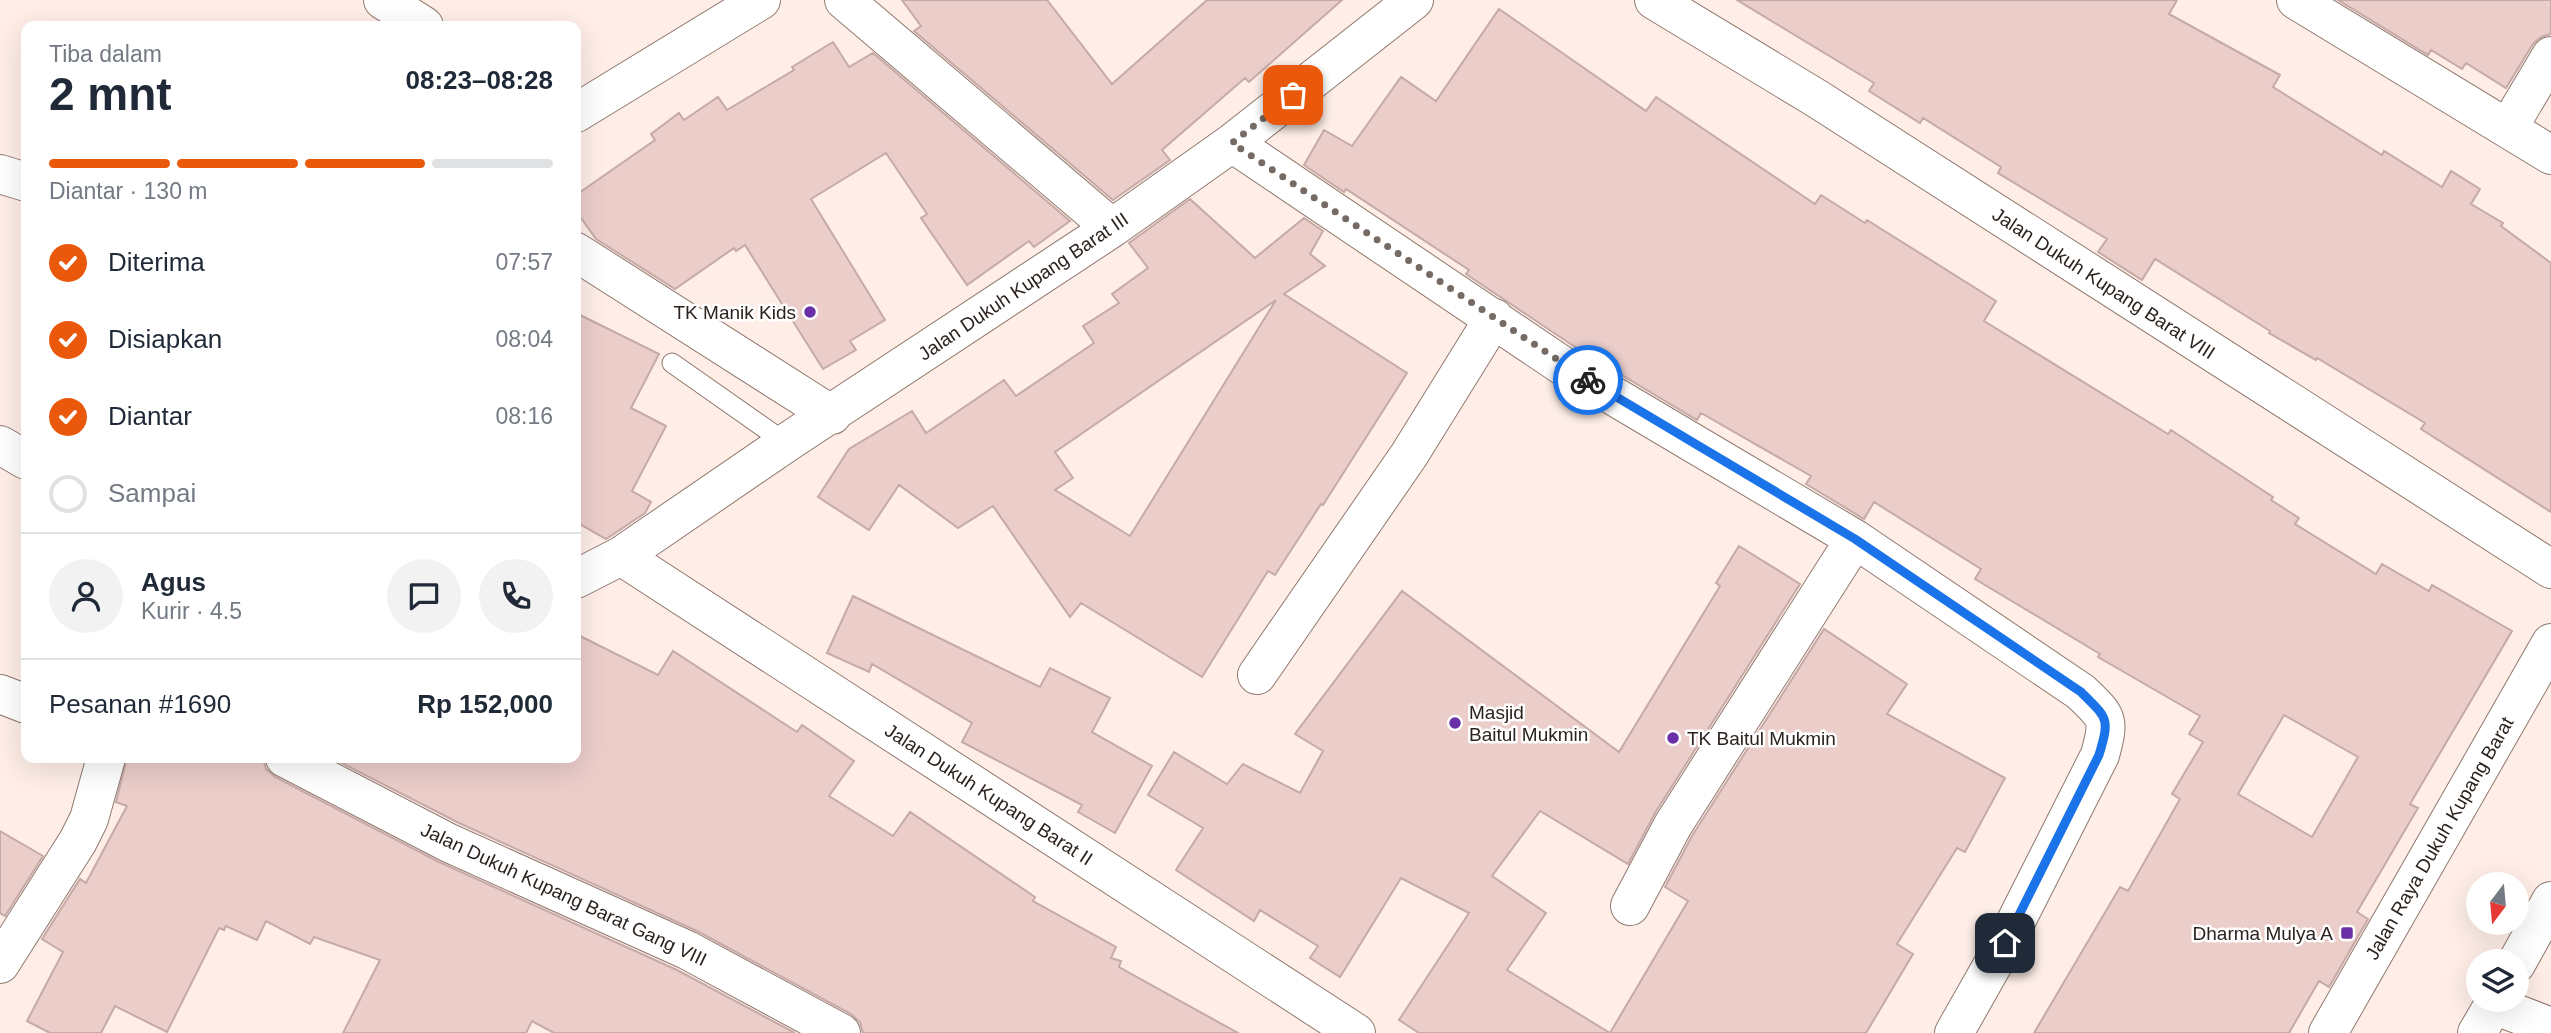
<!DOCTYPE html>
<html lang="id">
<head>
<meta charset="utf-8">
<style>
	body { margin:0; font-family:Arial,sans-serif; background:#f2f2f3; color:#1f2937; height:100vh; display:flex; flex-direction:column; font-size:26px; white-space:nowrap }
	* { box-sizing:border-box; margin:0 }
	p { font-size:23px; color:#747a83 }
	.icon { flex:none; width:38px; height:38px; fill:none; stroke:currentColor; stroke-width:2; stroke-linecap:round; stroke-linejoin:round }
	.map { position:relative; flex:1; overflow:hidden }
	.details { position:absolute; left:21px; top:21px; width:560px; height:742px; display:flex; flex-direction:column; background:#fff; border-radius:14px; box-shadow:0 7px 28px #0002 }
	.details>* { flex:none }
	.needle { width:46px; rotate:196deg }
	.buttons { position:absolute; left:2466px; top:872px; display:grid; gap:14px }
	.buttons a { display:grid; place-items:center; width:63px; height:63px; border-radius:50%; background:#fff; box-shadow:0 7px 28px #0002; font-size:35px }
	.pin { position:absolute; display:grid; place-items:center; width:60px; height:60px; color:#fff; margin:-30px; border-radius:14px; box-shadow:0 4px 10px #0006 }
	.courier { position:absolute; display:grid; place-items:center; width:70px; height:70px; margin:-35px; border:5px solid #1a73e8; border-radius:50%; background:#fff; color:#222; box-shadow:0 2px 9px #0007 }
	.summary em { font-style:normal; font-weight:800 }
	.summary div { display:flex; flex-direction:column-reverse }
	.summary { display:flex; align-items:center; justify-content:space-between; height:119px; padding:0 28px }
	h1 { font-size:46px; font-weight:800; line-height:52px }
	.bar { display:grid; grid-template-columns:repeat(4,1fr); gap:10px 7px; align-content:center; height:84px; padding:0 28px }
	.bar i { height:9px; border-radius:5px; background:#e0e1e3 }
	.bar .active { background:#ea580c }
	.bar p { grid-column:span 4 }
	.line { display:flex; align-items:center; gap:18px; padding:0 28px; border-top:2px solid #e0e1e3 }
	.line div { flex:1 }
	.round { display:grid; place-items:center; flex:none; width:74px; height:74px; border-radius:37px; background:#f2f2f3 }
	ol { padding:0 28px; list-style:none }
	li { display:flex; align-items:center; gap:21px; height:77px }
	li p { margin-inline-start:auto }
	li .icon { padding:7px; border-radius:50%; background:#ea580c; color:#fff; stroke-width:4 }
	li:last-child { color:#747a83 }
	li i { width:38px; height:38px; border:4px solid #e0e1e3; border-radius:50% }
	.map>svg:first-child { display:block }
	.building { fill:#ebcdca; stroke:#c6aaa7; stroke-width:2; fill-rule:evenodd }
	.lines { fill:none; stroke-linecap:round; stroke-linejoin:round }
	.service-casing { stroke:#90796e; stroke-width:21 }
	.minor-casing { stroke:#90796e; stroke-width:40 }
	.tertiary-casing { stroke:#90796e; stroke-width:40 }
	.service { stroke:#fff; stroke-width:19 }
	.minor { stroke:#fff; stroke-width:38 }
	.tertiary { stroke:#fff; stroke-width:38 }
	.done { stroke:#766a64; stroke-width:7; stroke-dasharray:0 12.6 }
	.route { stroke:#1a73e8; stroke-width:9 }
	.poi-dot { fill:#6930a7; stroke:#fff; stroke-width:2.5 }
	.labels { text-anchor:middle; stroke-width:5; stroke-linejoin:round; paint-order:stroke }
	.street-label { font-size:19px; fill:#2c231e; stroke:#fff }
	.poi-label { font-size:19px; fill:#2c231e; stroke:#fff; text-anchor:end }
</style>
</head>
<body>
<div class="map">
<svg width="2551" height="1033" viewBox="0 0 2551 1033">
	<rect width="100%" height="100%" fill="#feeee7"/>
	<path class="building" d="M902,0H1047L1112,84L1207,0H1342L1249,82L1245,78L1162,150L1170,160L1113,200L914,31L921,26Z
		M1737,0H2177L2169,14L2280,75L2273,87L2382,155L2384,151L2442,187L2451,171L2480,189L2471,204L2503,223L2501,226L2551,263V512L2421,429L2425,423L2317,358L2316,360L2269,333L2270,331L2155,259L2142,280L2098,252L2107,239L1998,173L2001,167L1923,118L1920,123L1869,91L1874,83Z
		M2338,0H2551V34L2541,37L2533,44L2506,88L2466,63L2462,69L2431,50L2428,55Z
		M1499,9L1646,111L1656,97L1815,204L1821,195L1865,223L1867,220L1996,301L1984,321L2168,434L2171,430L2273,497L2271,500L2299,518L2295,524L2376,574L2382,564L2429,591L2432,585L2512,631L2410,804L2418,808L2357,912L2368,919L2329,987L2319,981L2289,1033H2034L2120,887L2128,891L2180,799L2172,794L2203,742L2189,734L2200,716L2098,657L2100,654L1975,579L1981,569L1874,502L1864,519L1806,484L1811,476L1701,413L1697,420L1575,347L1466,274L1469,270L1346,189L1344,192L1304,165L1324,130L1352,146L1401,77L1436,101ZM2284,715L2358,757L2312,837L2238,794Z
		M833,42L849,67L873,53L1070,221L1034,247L1029,241L967,285L921,218L927,214L886,153L811,199L885,320L850,341L856,350L823,369L745,245L736,251L734,248L675,289L596,239L576,211V195L655,140L651,134L679,113L684,120L718,97L727,110L794,70L792,67Z
		M1190,199L1255,258L1304,218L1323,231L1310,254L1325,266L1284,294L1407,373L1323,505L1321,504L1275,575L1268,571L1202,677L1081,603L1070,617L993,506L958,528L899,485L869,530L818,497L849,449L912,411L926,433L1004,380L1016,396L1094,343L1083,326L1119,303L1112,294L1148,268L1129,243ZM1276,300L1130,536L1055,490L1073,478L1055,452Z
		M576,313L659,354L631,408L666,426L632,491L651,502L645,513L606,539L576,522Z
		M1739,546L1800,584L1655,813L1628,864L1540,811L1492,876L1546,913L1507,970L1610,1033L1688,901L1665,887L1692,836L1824,629L1907,684L1887,714L2005,778L1965,852L1957,848L1897,944L1913,954L1866,1033H1419L1399,1020L1469,913L1401,878L1340,977L1310,958L1318,946L1260,910L1254,921L1176,870L1203,828L1148,795L1174,752L1227,784L1243,764L1300,793L1323,751L1295,734L1402,591L1619,752L1720,586L1716,583Z
		M853,596L1040,687L1050,668L1110,698L1092,732L1152,766L1115,833L1078,812L1082,805L962,742L972,723L872,664L869,672L827,653Z
		M576,634L658,675L673,651L797,732L802,725L854,761L829,796L893,836L910,812L1035,897L1033,901L1116,947L1111,958L1121,961L1119,967L1238,1033H863L860,1022L851,1014L697,931L459,823L332,758H576Z
		M127,758H263L266,769L275,777L439,862L677,970L795,1033H554L532,1021L526,1033H343L380,960L314,937L310,944L266,921L257,940L226,926L224,930L219,928L167,1032L115,1006L101,1033H50L27,1021L63,952L42,939L80,879L86,883L127,806L116,802Z
		M0,831L43,856L5,916L0,913Z"/>
	<g class="lines">
		<g class="service-casing">
			<path id="service" d="M672,363L786,443"/>
		</g>
		<g class="minor-casing">
			<path id="minor" d="M383,0L424,26
				M844,0L1112,228
				M1654,0L1816,98L2551,569
				M2296,0L2551,155
				M576,113L761,0
				M2508,128L2551,56
				M1232,143L1563,366L1855,539L2081,692C2108,718 2110,718 2100,755L2005,943L1954,1033
				M0,174L26,182
				M576,252L832,415
				M0,445L26,460
				M621,556L1356,1033
				M576,579L621,556L786,443L1112,228L1232,143L1414,0
				M1257,675L1409,455L1494,318
				M0,694L26,704
				M285,758L449,843L687,950L841,1033
				M1630,906L1673,825L1855,539
				M0,964L78,841L89,819L106,758
				M2494,1005L2551,1027"/>
		</g>
		<g class="tertiary-casing">
			<path id="tertiary" d="M2516,964L2551,901
				M2328,1033L2551,643
				M2477,1033L2497,999"/>
		</g>
		<use href="#service" class="service"/>
		<use href="#minor" class="minor"/>
		<use href="#tertiary" class="tertiary"/>
	</g>
	<g class="lines">
		<path class="done" d="M1293,95L1232,143L1588,380"/>
		<path class="route" d="M1588,380L1855,539L2081,692C2108,719 2110,718 2099,755L2005,943"/>
	</g>
	<g class="poi-dot">
		<circle cx="810" cy="312" r="7"/>
		<circle cx="1455" cy="723" r="7"/>
		<circle cx="1673" cy="738" r="7"/>
		<rect x="2340" y="926" width="14" height="14" rx="3.5"/>
	</g>
	<g class="labels">
		<g class="street-label">
			<text transform="translate(2104 283) rotate(33)" y="7">Jalan Dukuh Kupang Barat VIII</text>
			<text transform="translate(1023 286) rotate(-34)" y="7">Jalan Dukuh Kupang Barat III</text>
			<text transform="translate(989 794) rotate(33)" y="7">Jalan Dukuh Kupang Barat II</text>
			<text transform="translate(2439 838) rotate(-60)" y="7">Jalan Raya Dukuh Kupang Barat</text>
			<text transform="translate(564 894) rotate(25)" y="7">Jalan Dukuh Kupang Barat Gang VIII</text>
		</g>
		<g class="poi-label">
			<text x="796" y="319">TK Manik Kids</text>
			<text x="1469" y="719" text-anchor="start">Masjid<tspan x="1469" dy="22">Baitul Mukmin</tspan></text>
			<text x="1687" y="745" text-anchor="start">TK Baitul Mukmin</text>
			<text x="2333" y="940">Dharma Mulya A</text>
		</g>
	</g>
</svg>
<div class="buttons">
<a><svg class="needle" viewBox="-14 -14 28 28"><path d="M0-13l5 13h-10z" fill="#e53935"/><path d="M0 13l5-13h-10z" fill="#747a83"/></svg></a>
<a><svg class="icon" aria-label="layers" viewBox="0 0 24 24"><path d="M12 4l9 5-9 5-9-5zM3 14l9 5 9-5"/></svg></a>
</div>
<div class="pin" style="left:1293px;top:95px;background:#ea580c"><svg class="icon" aria-label="bag" viewBox="0 0 24 24"><path d="M5 8h14l-1 12H6zM9 8a3 3 0 0 1 6 0"/></svg></div>
<div class="pin" style="left:2005px;top:943px;background:#1f2937"><svg class="icon" aria-label="home" viewBox="0 0 24 24"><path d="M3 11l9-7 9 7M6 9v11h12V9"/></svg></div>
<div class="courier" style="left:1588px;top:380px"><svg class="icon" aria-label="bike" viewBox="0 0 24 24"><circle cx="6" cy="16" r="4"/><circle cx="18" cy="16" r="4"/><path d="M6 16l4-8h5l3 8M10 8l3 8H6M13 5h3"/></svg></div>
<section class="details">
<div class="summary"><div><h1>2 mnt</h1><p>Tiba dalam</p></div><em>08:23–08:28</em></div>
<div class="bar"><i class="active"></i><i class="active"></i><i class="active"></i><i></i><p>Diantar · 130 m</p></div>
<ol>
<li><svg class="icon" aria-label="check" viewBox="0 0 24 24"><path d="M5 12l5 5 9-10"/></svg>Diterima<p>07:57</p></li>
<li><svg class="icon" aria-label="check" viewBox="0 0 24 24"><path d="M5 12l5 5 9-10"/></svg>Disiapkan<p>08:04</p></li>
<li><svg class="icon" aria-label="check" viewBox="0 0 24 24"><path d="M5 12l5 5 9-10"/></svg>Diantar<p>08:16</p></li>
<li><i></i>Sampai</li>
</ol>
<div class="line" style="height:126px"><a class="round"><svg class="icon" aria-label="person" viewBox="0 0 24 24"><circle cx="12" cy="8" r="4"/><path d="M4 21q1-7 8-7t8 7"/></svg></a><div><b>Agus</b><p>Kurir · 4.5</p></div><a class="round"><svg class="icon" aria-label="chat" viewBox="0 0 24 24"><path d="M4 5h16v11H9l-5 4z"/></svg></a><a class="round"><svg class="icon" aria-label="phone" viewBox="0 0 24 24"><path d="M5 4h4l2 5-3 2q2 4 5 5l2-3 5 2v4C11 20 4 13 5 4z"/></svg></a></div>
<div class="line" style="height:91px"><div>Pesanan #1690</div><b>Rp 152,000</b></div>
</section>
</div>
</body>
</html>
